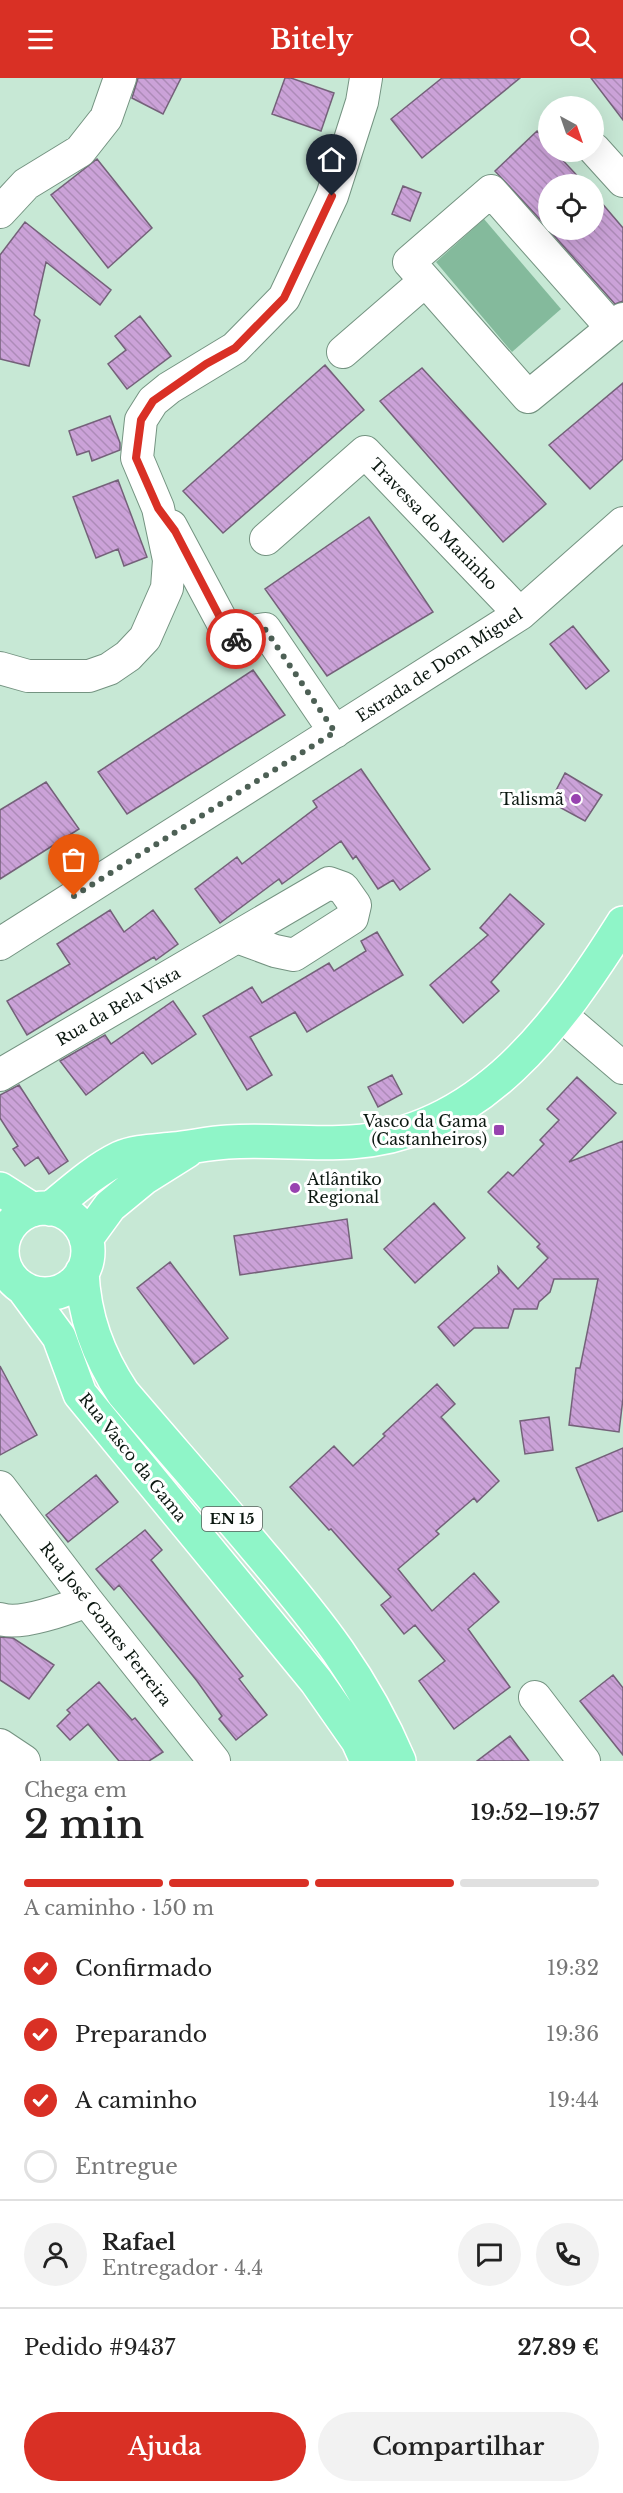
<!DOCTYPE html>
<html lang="pt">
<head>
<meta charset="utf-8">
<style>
	body { margin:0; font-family:"Libre Baskerville",serif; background:#f2f2f2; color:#222; height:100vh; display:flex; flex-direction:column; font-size:22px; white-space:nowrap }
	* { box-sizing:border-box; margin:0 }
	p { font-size:20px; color:#767676 }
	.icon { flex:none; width:33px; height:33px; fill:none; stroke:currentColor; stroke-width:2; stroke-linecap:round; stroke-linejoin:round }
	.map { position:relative; height:1683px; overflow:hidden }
	.drawer { display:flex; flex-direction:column; background:#fff; flex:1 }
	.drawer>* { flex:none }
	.needle { width:39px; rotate:140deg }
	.tools { position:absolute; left:538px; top:18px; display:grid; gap:12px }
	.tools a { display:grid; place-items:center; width:66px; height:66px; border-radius:50%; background:#fff; box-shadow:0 6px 24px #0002; font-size:30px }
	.pin { position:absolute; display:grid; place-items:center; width:51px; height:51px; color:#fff; margin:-62px -26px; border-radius:50% 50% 50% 0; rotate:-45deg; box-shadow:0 0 6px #0007 }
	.pin .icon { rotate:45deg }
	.courier { position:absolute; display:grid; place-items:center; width:60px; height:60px; margin:-30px; border:4px solid #d93025; border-radius:50%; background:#fff; color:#222; box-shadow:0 2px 8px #0007 }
	.summary em { font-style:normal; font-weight:600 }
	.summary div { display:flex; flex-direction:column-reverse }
	.summary { display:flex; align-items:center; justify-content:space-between; height:102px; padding:0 24px }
	h1 { font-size:39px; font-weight:600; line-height:45px }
	.bar { display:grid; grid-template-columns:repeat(4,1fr); gap:9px 6px; align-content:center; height:72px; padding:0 24px }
	.bar i { height:8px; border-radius:4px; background:#e0e0e0 }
	.bar .active { background:#d93025 }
	.bar p { grid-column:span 4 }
	.line { display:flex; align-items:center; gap:15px; padding:0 24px; border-top:2px solid #e0e0e0 }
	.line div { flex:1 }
	.round { display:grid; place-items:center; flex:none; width:63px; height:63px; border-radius:32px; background:#f2f2f2 }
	ol { padding:0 24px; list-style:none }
	li { display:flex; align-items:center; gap:18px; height:66px }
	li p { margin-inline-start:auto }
	li .icon { padding:6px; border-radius:50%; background:#d93025; color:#fff; stroke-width:4 }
	li:last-child { color:#767676 }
	li i { width:33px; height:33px; border:3px solid #e0e0e0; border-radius:50% }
	.action { display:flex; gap:12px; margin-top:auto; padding:12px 24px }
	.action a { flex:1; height:69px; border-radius:36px; background:#d93025; color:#fff; font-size:24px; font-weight:600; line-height:69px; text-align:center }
	.action a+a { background:#f2f2f2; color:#222 }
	header { display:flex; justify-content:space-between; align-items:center; height:78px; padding:0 24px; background:#d93025; color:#fff; font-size:27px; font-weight:600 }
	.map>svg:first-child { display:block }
	.garden { fill:#84ba9c }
	.building { fill:url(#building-back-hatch); stroke:#746179; stroke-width:1.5 }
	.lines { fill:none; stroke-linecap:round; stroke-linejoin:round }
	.minor-casing { stroke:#749381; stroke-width:34 }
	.major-casing { stroke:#fff; stroke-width:36 }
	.minor { stroke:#fff; stroke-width:32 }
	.major { stroke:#8ff5c8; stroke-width:33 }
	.done { stroke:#4d6055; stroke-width:6; stroke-dasharray:0 10.8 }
	.route { stroke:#d93025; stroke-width:8 }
	.poi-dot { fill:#9843b0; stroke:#fff; stroke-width:2 }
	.labels { text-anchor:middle; stroke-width:6; stroke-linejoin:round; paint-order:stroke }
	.shield { fill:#fff; stroke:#545d58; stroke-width:1.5 }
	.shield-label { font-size:15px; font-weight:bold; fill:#0b1710 }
	.street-label { font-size:16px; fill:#0b1710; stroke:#fff }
	.poi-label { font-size:16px; fill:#0b1710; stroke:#fff; text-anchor:end }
</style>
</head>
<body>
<header><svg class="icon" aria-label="menu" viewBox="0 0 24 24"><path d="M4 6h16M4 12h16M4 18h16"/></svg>Bitely<svg class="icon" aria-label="search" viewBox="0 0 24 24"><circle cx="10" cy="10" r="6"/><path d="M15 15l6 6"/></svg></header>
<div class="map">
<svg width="623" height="1683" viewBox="0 0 623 1683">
	<defs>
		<pattern id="building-back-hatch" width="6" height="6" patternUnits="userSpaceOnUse" patternTransform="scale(1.5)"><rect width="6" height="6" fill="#cba2d8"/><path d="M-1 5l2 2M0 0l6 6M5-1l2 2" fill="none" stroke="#ad8bb8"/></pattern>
	</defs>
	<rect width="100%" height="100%" fill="#c7e8d5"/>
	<path class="garden" d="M484,141L561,231L512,274L436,184Z"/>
	<path class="building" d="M138,0H181L163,36L132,20Z
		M285,0H291L334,15L321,53L272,36Z
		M442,0H520L422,80L391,41Z
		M591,0H623V42Z
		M537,53L549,66V74H555L585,106H549V151L495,93Z
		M97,81L152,150L108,190L51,117Z
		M403,108L421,115L410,143L392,136Z
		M594,116L623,150V223L615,226L549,152H594Z
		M25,144L111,212L100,227L46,184L34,237L40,242L29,288L0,281V177Z
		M140,238L171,278L127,311L108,286L126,272L115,258Z
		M325,287L364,332L223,455L183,413Z
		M422,290L546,426L503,464L380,323Z
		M623,305V381L590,411L549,367Z
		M110,338L120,365V372L92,383L89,373L77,377L69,353Z
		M118,402L147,479L124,488L118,471L96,480L73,419Z
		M369,439L433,534L327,598L265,511Z
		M573,548L609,593L586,611L550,566Z
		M253,592L285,637L127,736L98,694Z
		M361,691L430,791L400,812L393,802L378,811L356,778L353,781L341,763L282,806L279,801L220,845L195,811L237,779L242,786L317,729L313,723Z
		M565,695L602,717L585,743L550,724Z
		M46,704L79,751L0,801V732Z
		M510,816L544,846L491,904L499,913L463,945L430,907L488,857L480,850Z
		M110,832L124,854L153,832L178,866L156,882L154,879L27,957L7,923L70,886L57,866Z
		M377,854L403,897L307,954L295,934L250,959L272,997L247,1012L203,938L252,909L262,925L329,885L334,893L366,873L361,863Z
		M173,923L196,956L152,986L143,974L86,1017L60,983L105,957L111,966Z
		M392,997L402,1016L378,1029L368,1009Z
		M577,999L616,1035L569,1084L623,1063V1320L619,1354L569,1347L576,1290H580L598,1201H554L550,1214L539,1224L537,1231H514L508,1250H474L454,1268L438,1249L499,1195L498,1189L518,1211L548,1180L537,1169L540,1166L488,1114L508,1094L513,1098L544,1066L540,1062L559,1042L547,1031Z
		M19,1007L68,1083L49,1096L38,1079L25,1088L13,1071L18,1068L0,1040V1017Z
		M434,1125L465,1160L415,1205L384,1171Z
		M347,1141L352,1180L240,1197L234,1158Z
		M170,1184L228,1260L194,1286L137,1210Z
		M0,1288L37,1357L0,1377Z
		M437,1306L455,1326L441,1339L499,1403L477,1424L474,1420L436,1453L439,1456L398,1491L432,1533L474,1495L499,1524L468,1551L510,1609L454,1651L419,1603L445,1583L415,1547L404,1556L381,1527L391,1519L331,1451L329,1452L290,1409L334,1368L353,1388L385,1358L383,1356Z
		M549,1339L553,1372L525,1376L520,1343Z
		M623,1370V1433L598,1443L576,1390Z
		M96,1397L118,1424L68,1464L46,1437Z
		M145,1452L162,1472L151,1482L243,1598L239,1601L267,1637L236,1662L219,1641L222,1638L197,1603L151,1546L119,1507L114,1512L96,1491Z
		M0,1559L13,1560L54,1587L29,1621L0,1602Z
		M613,1597L623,1610V1677L580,1623Z
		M99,1604L132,1642L135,1640L163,1674L149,1683H119L88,1646L70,1662L57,1648L70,1635L67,1632Z
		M510,1658L529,1683H477Z"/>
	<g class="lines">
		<g class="minor-casing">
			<path id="minor" d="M594,71L623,103
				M0,134L26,106L80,73L106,40L120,0
				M612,250L491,113L409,184L528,319L612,250L623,241
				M343,274L425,203
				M171,448L226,551L236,561L252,553L265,551L335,654
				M266,461L365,374L520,536
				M0,590L28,598H89L109,591L128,578L145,560L167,510L169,482L158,430L137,380L141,342L153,323L169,310L235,270L284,220L332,118L362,24L366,0
				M0,866L520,536L623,445
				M561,937L623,990
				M0,997L329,805L343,810L355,827L352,840L294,877L275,873L237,859
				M0,1184L3,1183
				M0,1409L87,1523L214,1683
				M0,1541C21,1548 66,1531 87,1523
				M535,1619L584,1683
				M0,1667L24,1683"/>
		</g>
		<g class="major-casing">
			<path id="major" d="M0,1111L33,1132
				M2 1173a43 43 0 1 1 86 0a43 43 0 1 1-86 0Z
				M50,1131C72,1113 95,1092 120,1080C135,1073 157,1073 174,1071C192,1069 210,1065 228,1064C269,1061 310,1067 351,1064C481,1056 560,945 623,845
				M86,1161L110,1128L144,1100L187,1073
				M82,1194C84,1239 98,1277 123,1315C169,1369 215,1421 260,1475C318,1543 364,1600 399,1683
				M23,1210L59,1259L80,1316L316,1603L358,1663L367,1683"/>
		</g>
		<use href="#minor" class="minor"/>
		<use href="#major" class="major"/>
	</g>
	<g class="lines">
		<path class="done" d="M74,818L335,654L265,551L252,553L236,561"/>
		<path class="route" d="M236,561L226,551L175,453L158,430L136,380L141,342L153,323L206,286L235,270L284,220L332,118"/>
	</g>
	<g class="poi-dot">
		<circle cx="576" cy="721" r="6"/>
		<rect x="493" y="1046" width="12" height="12" rx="3"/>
		<circle cx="295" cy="1110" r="6"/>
	</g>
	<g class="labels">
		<rect class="shield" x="202" y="1429" width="60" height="24" rx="4.5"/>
		<g class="shield-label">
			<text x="232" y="1446">EN 15</text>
		</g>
		<g class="street-label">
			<text transform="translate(434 446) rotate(46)" y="6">Travessa do Maninho</text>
			<text transform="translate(439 587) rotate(-33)" y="6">Estrada de Dom Miguel</text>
			<text transform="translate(118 928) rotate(-30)" y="6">Rua da Bela Vista</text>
			<text transform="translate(133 1379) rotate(51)" y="6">Rua Vasco da Gama</text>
			<text transform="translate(106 1546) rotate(52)" y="6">Rua José Gomes Ferreira</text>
		</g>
		<g class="poi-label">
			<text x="564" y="727">Talismã</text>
			<text x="487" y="1049">Vasco da Gama<tspan x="487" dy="18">(Castanheiros)</tspan></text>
			<text x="307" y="1107" text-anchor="start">Atlântiko<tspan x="307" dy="18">Regional</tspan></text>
		</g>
	</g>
</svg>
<div class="tools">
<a><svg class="needle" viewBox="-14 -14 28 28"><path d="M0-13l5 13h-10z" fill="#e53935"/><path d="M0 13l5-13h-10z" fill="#767676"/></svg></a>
<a><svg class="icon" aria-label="locate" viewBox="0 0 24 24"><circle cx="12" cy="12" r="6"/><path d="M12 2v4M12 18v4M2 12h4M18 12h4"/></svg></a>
</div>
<div class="pin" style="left:74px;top:818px;background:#ea580c"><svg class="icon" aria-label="bag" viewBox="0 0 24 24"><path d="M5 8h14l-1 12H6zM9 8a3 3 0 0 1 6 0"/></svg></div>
<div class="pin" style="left:332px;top:118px;background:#1f2937"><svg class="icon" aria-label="home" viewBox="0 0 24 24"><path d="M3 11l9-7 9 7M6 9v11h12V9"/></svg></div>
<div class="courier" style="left:236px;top:561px"><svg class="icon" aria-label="bike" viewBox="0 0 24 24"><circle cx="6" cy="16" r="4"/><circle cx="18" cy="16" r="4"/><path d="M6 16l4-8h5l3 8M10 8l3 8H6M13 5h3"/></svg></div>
</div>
<section class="drawer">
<div class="summary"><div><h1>2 min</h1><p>Chega em</p></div><em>19:52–19:57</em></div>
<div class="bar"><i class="active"></i><i class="active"></i><i class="active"></i><i></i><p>A caminho · 150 m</p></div>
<ol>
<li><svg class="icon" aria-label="check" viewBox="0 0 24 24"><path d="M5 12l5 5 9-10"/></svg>Confirmado<p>19:32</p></li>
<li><svg class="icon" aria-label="check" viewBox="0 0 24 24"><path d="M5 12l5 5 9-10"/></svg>Preparando<p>19:36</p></li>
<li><svg class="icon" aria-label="check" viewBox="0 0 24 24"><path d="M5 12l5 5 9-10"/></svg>A caminho<p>19:44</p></li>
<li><i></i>Entregue</li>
</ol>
<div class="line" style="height:108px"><a class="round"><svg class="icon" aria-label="person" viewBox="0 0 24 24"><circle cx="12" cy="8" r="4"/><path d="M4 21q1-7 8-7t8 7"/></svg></a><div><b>Rafael</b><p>Entregador · 4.4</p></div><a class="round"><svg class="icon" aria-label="chat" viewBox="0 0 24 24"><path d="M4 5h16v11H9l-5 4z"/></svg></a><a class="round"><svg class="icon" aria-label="phone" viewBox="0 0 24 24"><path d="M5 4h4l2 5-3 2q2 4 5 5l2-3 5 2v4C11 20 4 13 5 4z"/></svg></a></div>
<div class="line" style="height:78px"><div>Pedido #9437</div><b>27.89 €</b></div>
<div class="action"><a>Ajuda</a><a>Compartilhar</a></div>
</section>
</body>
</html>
